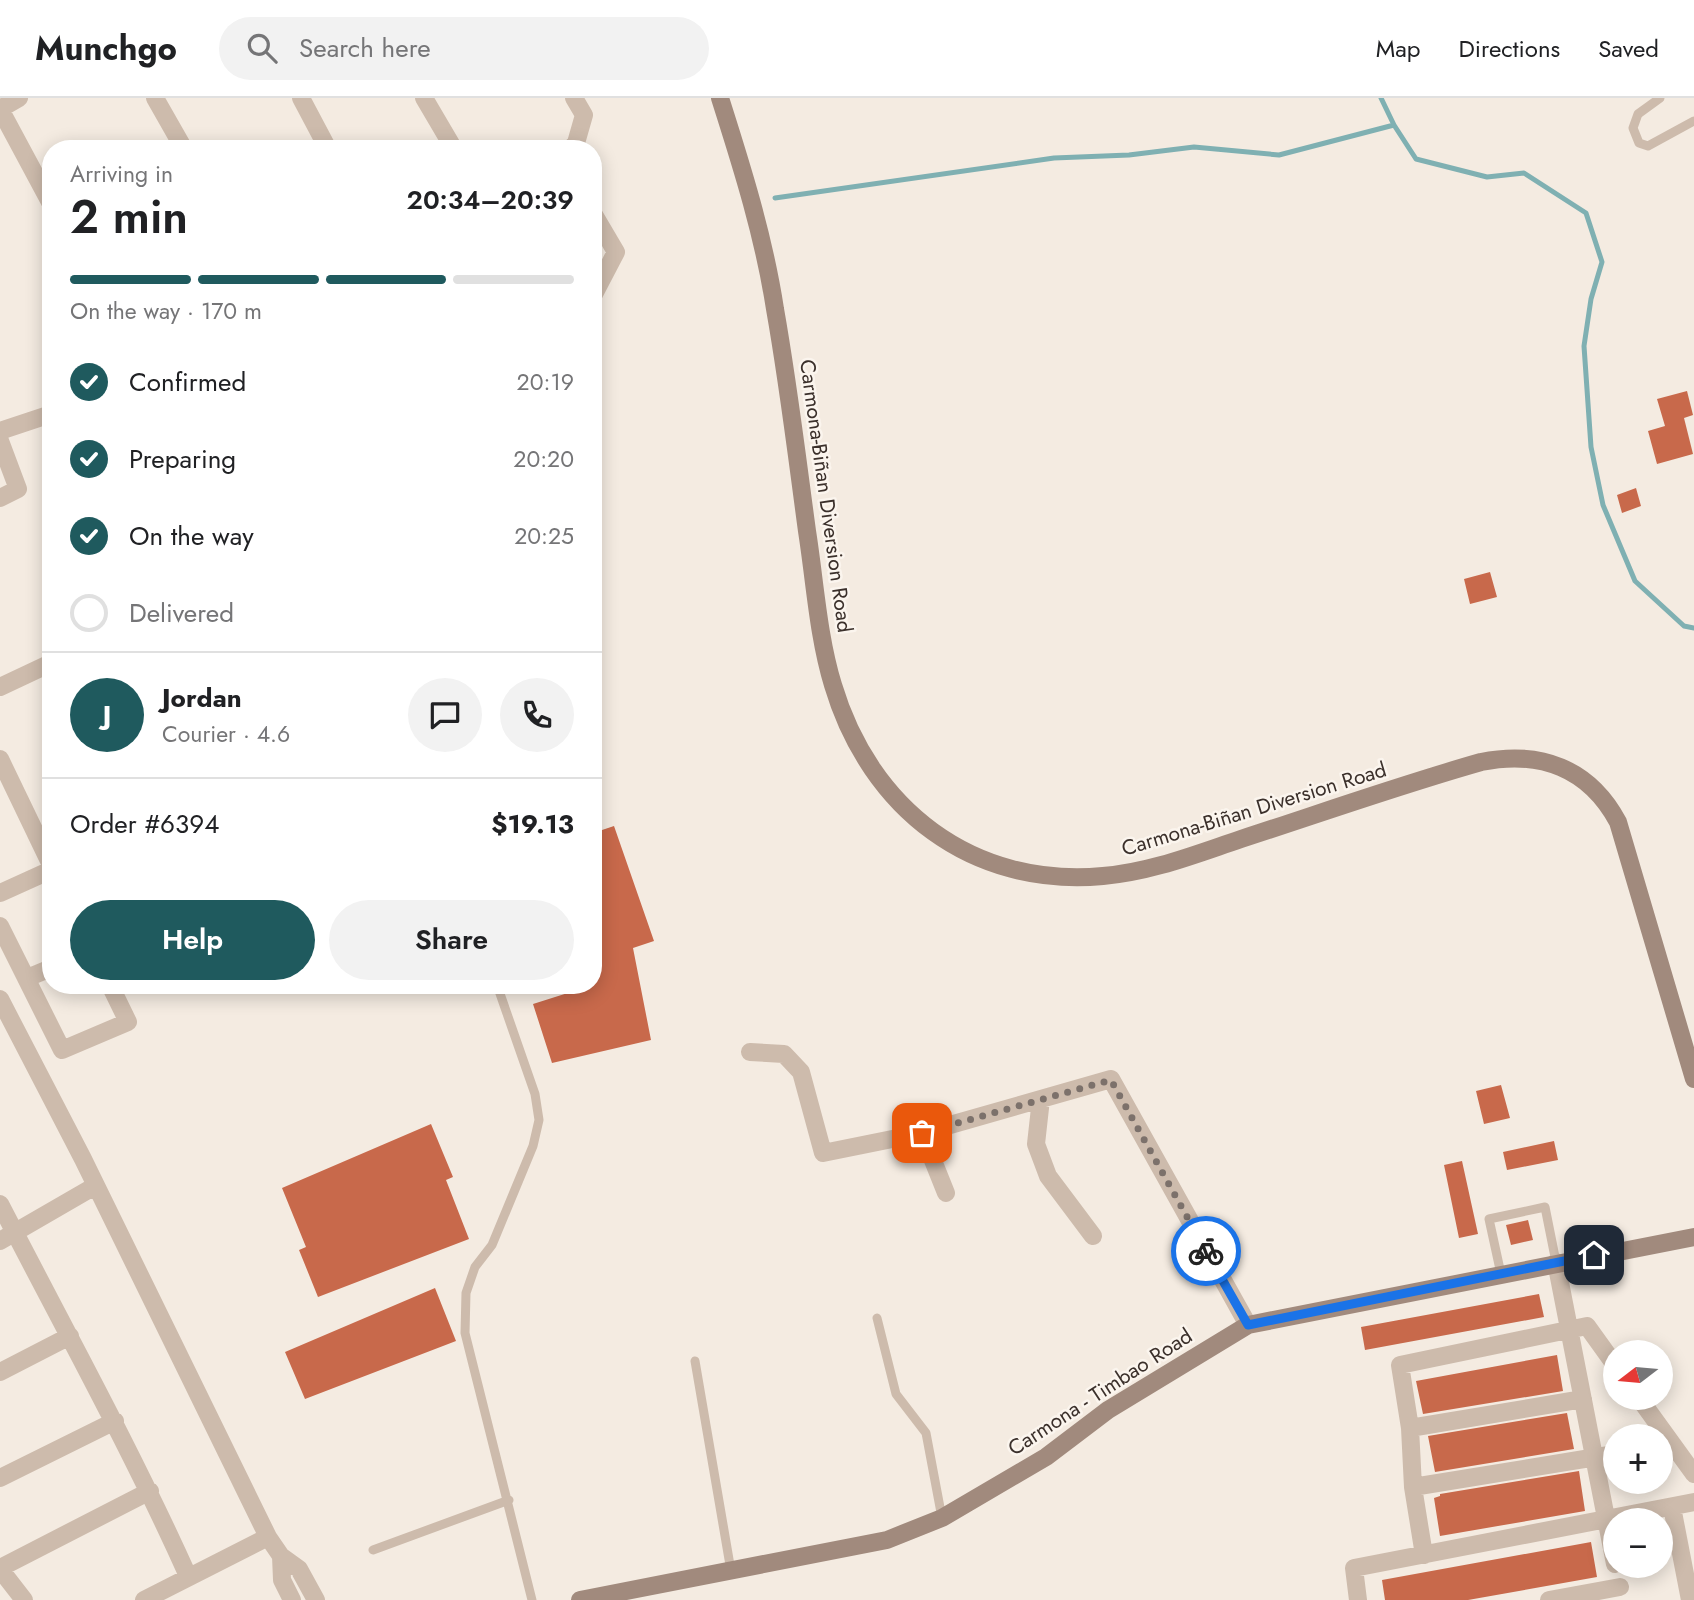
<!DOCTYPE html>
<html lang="en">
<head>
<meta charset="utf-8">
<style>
	body { margin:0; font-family:Jost,sans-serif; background:#f2f2f2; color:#202124; height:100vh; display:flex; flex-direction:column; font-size:26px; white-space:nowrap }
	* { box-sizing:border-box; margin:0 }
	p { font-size:23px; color:#757577 }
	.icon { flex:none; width:38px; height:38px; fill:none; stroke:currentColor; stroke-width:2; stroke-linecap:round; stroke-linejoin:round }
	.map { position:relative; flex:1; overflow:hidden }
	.details { position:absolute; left:42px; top:42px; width:560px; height:854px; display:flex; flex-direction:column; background:#fff; border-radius:28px; box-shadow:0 4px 18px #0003 }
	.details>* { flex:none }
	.needle { width:46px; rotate:254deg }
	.tools { position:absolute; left:1603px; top:1242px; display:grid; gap:14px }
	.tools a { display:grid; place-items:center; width:70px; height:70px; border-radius:50%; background:#fff; box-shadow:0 4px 18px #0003; font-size:35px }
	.pin { position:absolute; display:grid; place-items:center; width:60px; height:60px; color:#fff; margin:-30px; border-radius:14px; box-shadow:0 4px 10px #0006 }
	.courier { position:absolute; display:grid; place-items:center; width:70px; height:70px; margin:-35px; border:5px solid #1a73e8; border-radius:50%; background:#fff; color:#222; box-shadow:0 2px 9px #0007 }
	.headline em { font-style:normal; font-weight:600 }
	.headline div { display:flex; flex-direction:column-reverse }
	.headline { display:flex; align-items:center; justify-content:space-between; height:119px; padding:0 28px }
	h1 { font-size:46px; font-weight:600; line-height:52px }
	.bar { display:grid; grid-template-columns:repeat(4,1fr); gap:10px 7px; align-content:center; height:84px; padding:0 28px }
	.bar i { height:9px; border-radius:5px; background:#e0e0e0 }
	.bar .on { background:#1f5a5e }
	.bar p { grid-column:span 4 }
	.line { display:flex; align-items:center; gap:18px; padding:0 28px; border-top:2px solid #e0e0e0 }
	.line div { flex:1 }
	.round { display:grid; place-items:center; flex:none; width:74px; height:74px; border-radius:37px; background:#f2f2f2 }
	ol { padding:0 28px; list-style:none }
	li { display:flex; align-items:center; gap:21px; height:77px }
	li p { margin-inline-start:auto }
	li .icon { padding:7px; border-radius:50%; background:#1f5a5e; color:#fff; stroke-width:4 }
	li:last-child { color:#757577 }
	li i { width:38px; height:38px; border:4px solid #e0e0e0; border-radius:50% }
	.action { display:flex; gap:14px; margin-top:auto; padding:14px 28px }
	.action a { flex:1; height:80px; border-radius:42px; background:#1f5a5e; color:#fff; font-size:28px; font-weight:600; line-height:80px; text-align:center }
	.action a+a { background:#f2f2f2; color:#202124 }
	header { display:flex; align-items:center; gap:42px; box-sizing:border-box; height:98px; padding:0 35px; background:#fff; border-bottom:2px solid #e0e0e0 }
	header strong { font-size:33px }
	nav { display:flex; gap:38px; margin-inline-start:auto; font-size:24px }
	.search { width:490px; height:63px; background:#f2f2f2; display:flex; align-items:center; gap:18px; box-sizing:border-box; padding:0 24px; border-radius:38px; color:#757577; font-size:26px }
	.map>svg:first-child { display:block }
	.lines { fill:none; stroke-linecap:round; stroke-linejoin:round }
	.stream { stroke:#7fb0b2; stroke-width:5 }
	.building { fill:#c8694b }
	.lane { stroke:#cdbbac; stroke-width:9 }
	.street { stroke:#cdbbac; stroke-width:18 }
	.secondary { stroke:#a18a7d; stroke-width:18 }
	.done { stroke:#7c716b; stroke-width:7; stroke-dasharray:0 12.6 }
	.route { stroke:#1a73e8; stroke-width:9 }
	.labels { text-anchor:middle; stroke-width:5; stroke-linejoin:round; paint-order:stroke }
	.street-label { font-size:21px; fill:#3b302b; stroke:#fbf5ee }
</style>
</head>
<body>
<header>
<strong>Munchgo</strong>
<div class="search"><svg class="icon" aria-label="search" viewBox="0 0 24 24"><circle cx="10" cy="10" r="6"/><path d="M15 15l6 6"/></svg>Search here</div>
<nav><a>Map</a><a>Directions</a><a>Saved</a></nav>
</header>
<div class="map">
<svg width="1694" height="1502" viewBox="0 0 1694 1502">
	<rect width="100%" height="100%" fill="#f4ebe1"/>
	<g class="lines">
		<path class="stream" d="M1381,0L1394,27L1416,61L1487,79L1524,75L1586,115L1602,164L1591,201L1584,248L1591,349L1603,407L1635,483L1684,528L1694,530
			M775,100L1054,60L1129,57L1194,49L1279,57L1394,27"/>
	</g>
	<path class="building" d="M1687,293L1693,317L1684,320L1693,356L1657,366L1648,333L1665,328L1657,301Z
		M1636,390L1641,408L1622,415L1617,397Z
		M1490,474L1497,499L1470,506L1464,481Z
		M614,728L654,843L633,850L651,942L552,965L533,906L593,887V735Z
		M1501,987L1510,1020L1484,1026L1476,993Z
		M431,1026L453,1079L446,1082L469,1141L318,1199L299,1152L306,1149L282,1090Z
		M1554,1043L1558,1062L1507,1072L1503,1054Z
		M1462,1063L1478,1136L1459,1140L1444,1067Z
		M1528,1122L1533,1142L1511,1147L1506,1127Z
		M435,1190L456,1243L305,1301L285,1254Z
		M1539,1196L1544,1219L1365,1252L1361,1229Z
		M1557,1257L1563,1293L1423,1316L1416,1283Z
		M1567,1315L1574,1351L1435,1374L1428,1338Z
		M1579,1373L1585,1413L1440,1438L1434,1400L1440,1398V1396Z
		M1591,1444L1597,1479L1468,1502H1385L1382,1482Z"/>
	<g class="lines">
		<path class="lane" d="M1660,0L1638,16L1633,30L1639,45L1648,48L1694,23
			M497,887L535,996L539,1022L533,1048L492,1147L475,1169L466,1195L465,1235L532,1502
			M1501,1176L1489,1121L1545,1109L1556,1164
			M877,1220L896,1296L926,1335L942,1420
			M695,1263L731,1473
			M373,1452L509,1402"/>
		<path class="street" d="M155,0L184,51
			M301,0L328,51
			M424,0L454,51
			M0,11L51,106
			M0,11L19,0
			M570,51L576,45L584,17L574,0
			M593,115L616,154L593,198
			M0,333L51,316
			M0,343L18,391L0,400
			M0,589L51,565
			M0,661L51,767
			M0,795L51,772
			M0,828L62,952L128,924L110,887
			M27,880L51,870
			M0,901L83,1061L268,1439L281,1458L299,1471L316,1502
			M750,954L784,956L801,974L823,1055L922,1035L1111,981L1248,1227
			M1041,1001L1036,1046L1048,1078L1093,1138
			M922,1035L946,1095
			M0,1106C64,1230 131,1351 188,1478
			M0,1143L95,1088
			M1556,1164L1615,1466
			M0,1274L70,1238
			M1639,1300L1694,1376
			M1410,1330L1583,1301
			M0,1380L115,1323
			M1413,1389L1615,1356
			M1672,1409L1690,1502
			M1424,1457L1413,1389L1410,1330L1400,1267L1587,1228L1615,1267
			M281,1458L282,1482L292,1502
			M0,1470L150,1393
			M0,1471L24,1502
			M144,1502L268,1439
			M1358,1502L1354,1470L1694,1404
			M1549,1502L1620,1489"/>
		<path class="secondary" d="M720,0C742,69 764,139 775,211C788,284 797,359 807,433C815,484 818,538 833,587C870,711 972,790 1103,778C1151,774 1196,756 1241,741C1321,715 1400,687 1481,664C1540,652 1589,670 1618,724L1694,981
			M580,1502L887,1442L942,1420L1046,1359L1108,1312L1248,1227L1694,1139"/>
	</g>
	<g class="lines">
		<path class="done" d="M922,1035L1111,982L1206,1153"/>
		<path class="route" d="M1206,1153L1248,1227L1594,1157"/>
	</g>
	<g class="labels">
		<g class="street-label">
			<text transform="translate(826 398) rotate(82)" y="7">Carmona-Biñan Diversion Road</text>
			<text transform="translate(1254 711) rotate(-17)" y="7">Carmona-Biñan Diversion Road</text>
			<text transform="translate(1100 1294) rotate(-33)" y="7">Carmona - Timbao Road</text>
		</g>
	</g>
</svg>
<div class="tools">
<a><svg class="needle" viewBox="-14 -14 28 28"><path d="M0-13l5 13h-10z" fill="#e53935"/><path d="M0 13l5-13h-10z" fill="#757577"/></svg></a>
<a>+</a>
<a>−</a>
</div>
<div class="pin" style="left:922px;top:1035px;background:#ea580c"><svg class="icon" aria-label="bag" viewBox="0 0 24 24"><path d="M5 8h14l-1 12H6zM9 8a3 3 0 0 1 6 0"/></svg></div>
<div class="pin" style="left:1594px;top:1157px;background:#1f2937"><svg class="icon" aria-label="home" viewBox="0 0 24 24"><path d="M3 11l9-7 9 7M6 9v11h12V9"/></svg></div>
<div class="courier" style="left:1206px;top:1153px"><svg class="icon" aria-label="bike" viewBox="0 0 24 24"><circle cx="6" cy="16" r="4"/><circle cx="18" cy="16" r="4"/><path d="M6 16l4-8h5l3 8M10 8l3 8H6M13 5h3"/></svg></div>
<section class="details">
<div class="headline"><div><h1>2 min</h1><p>Arriving in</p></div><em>20:34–20:39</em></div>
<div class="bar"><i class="on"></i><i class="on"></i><i class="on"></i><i></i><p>On the way · 170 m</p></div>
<ol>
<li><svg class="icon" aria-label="check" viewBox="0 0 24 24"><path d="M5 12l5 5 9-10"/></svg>Confirmed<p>20:19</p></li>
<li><svg class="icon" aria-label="check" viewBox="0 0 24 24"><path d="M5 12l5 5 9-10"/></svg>Preparing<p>20:20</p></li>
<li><svg class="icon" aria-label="check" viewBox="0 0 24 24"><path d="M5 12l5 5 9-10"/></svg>On the way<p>20:25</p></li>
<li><i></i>Delivered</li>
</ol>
<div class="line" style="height:126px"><b class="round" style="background:#1f5a5e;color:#fff">J</b><div><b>Jordan</b><p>Courier · 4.6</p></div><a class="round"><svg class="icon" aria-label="chat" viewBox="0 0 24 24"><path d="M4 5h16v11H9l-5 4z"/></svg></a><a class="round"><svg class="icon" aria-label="phone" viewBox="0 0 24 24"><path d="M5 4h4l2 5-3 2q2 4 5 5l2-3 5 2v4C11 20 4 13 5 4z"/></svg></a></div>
<div class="line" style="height:91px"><div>Order #6394</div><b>$19.13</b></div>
<div class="action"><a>Help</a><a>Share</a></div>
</section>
</div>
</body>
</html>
